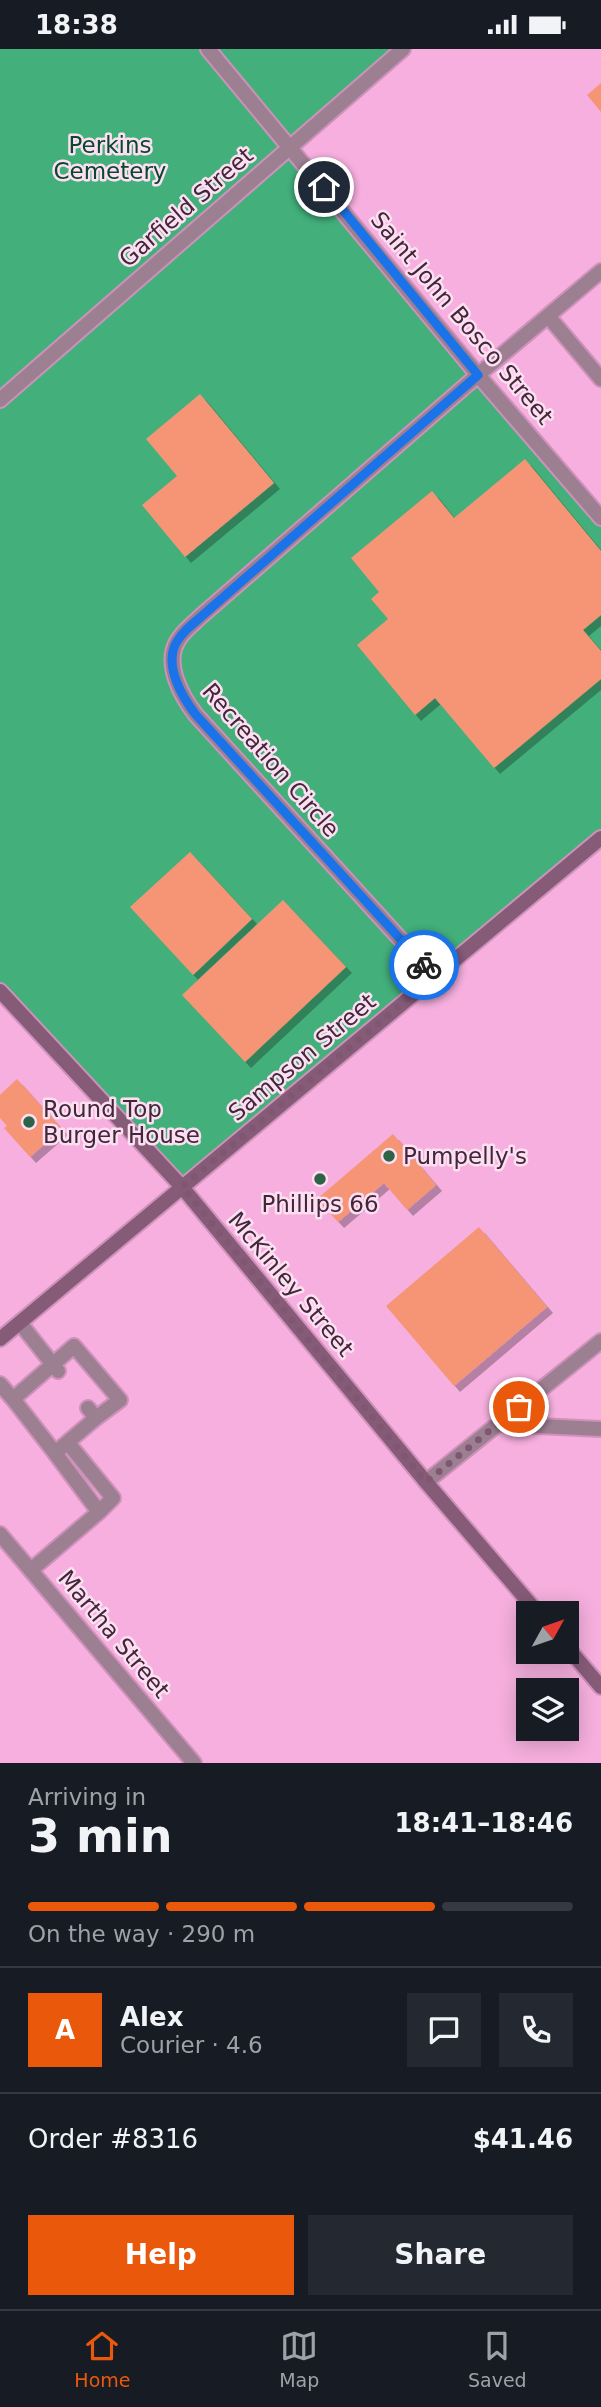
<!DOCTYPE html>
<html lang="en">
<head>
<meta charset="utf-8">
<style>
	body { margin:0; font-family:"DejaVu Sans",sans-serif; background:#242831; color:#f1f3f6; height:100vh; display:flex; flex-direction:column; font-size:26px; white-space:nowrap }
	* { box-sizing:border-box; margin:0 }
	p { font-size:23px; color:#9ea1a6 }
	.icon { flex:none; width:38px; height:38px; fill:none; stroke:currentColor; stroke-width:2; stroke-linecap:round; stroke-linejoin:round }
	.map { position:relative; height:1714px; overflow:hidden }
	.drawer { display:flex; flex-direction:column; background:#171b24; flex:1 }
	.drawer>* { flex:none }
	.needle { width:46px; rotate:50deg }
	.buttons { position:absolute; left:516px; top:1552px; display:grid; gap:14px }
	.buttons a { display:grid; place-items:center; width:63px; height:63px; border-radius:0px; background:#171b24; box-shadow:0 4px 18px #0003; font-size:35px }
	.pin { position:absolute; display:grid; place-items:center; width:60px; height:60px; color:#fff; margin:-30px; border:4px solid #fff; border-radius:50%; box-shadow:0 2px 7px #0007 }
	.courier { position:absolute; display:grid; place-items:center; width:70px; height:70px; margin:-35px; border:5px solid #1a73e8; border-radius:50%; background:#fff; color:#222; box-shadow:0 2px 9px #0007 }
	.summary em { font-style:normal; font-weight:700 }
	.summary div { display:flex; flex-direction:column-reverse }
	.summary { display:flex; align-items:center; justify-content:space-between; height:119px; padding:0 28px }
	h1 { font-size:46px; font-weight:700; line-height:52px }
	.bar { display:grid; grid-template-columns:repeat(4,1fr); gap:10px 7px; align-content:center; height:84px; padding:0 28px }
	.bar i { height:9px; border-radius:5px; background:#363941 }
	.bar .active { background:#ea580c }
	.bar p { grid-column:span 4 }
	.line { display:flex; align-items:center; gap:18px; padding:0 28px; border-top:2px solid #363941 }
	.line div { flex:1 }
	.round { display:grid; place-items:center; flex:none; width:74px; height:74px; border-radius:0px; background:#242831 }
	.primary-button { display:flex; gap:14px; margin-top:auto; padding:14px 28px }
	.primary-button a { flex:1; height:80px; border-radius:0px; background:#ea580c; color:#fff; font-size:28px; font-weight:700; line-height:80px; text-align:center }
	.primary-button a+a { background:#242831; color:#f1f3f6 }
	.status { display:flex; justify-content:space-between; align-items:center; height:49px; padding:0 35px; background:#171b24; direction:ltr }
	.status svg { height:19px; fill:currentColor }
	.dock { display:flex; justify-content:space-around; align-items:center; height:98px; border-top:2px solid #363941; background:#171b24; font-size:19px; color:#9ea1a6 }
	.dock a { display:grid; justify-items:center; gap:4px }
	.dock .active { color:#ea580c }
	.map>svg:first-child { display:block }
	.green { fill:#43b07c }
	.building { fill:#f69574; filter:url(#shadow) }
	.lines { fill:none; stroke-linecap:round; stroke-linejoin:round }
	.lane-casing { stroke:#ce91ba; stroke-width:18 }
	.street-casing { stroke:#ce91ba; stroke-width:18 }
	.secondary-casing { stroke:#ce91ba; stroke-width:18 }
	.lane { stroke:#9d7f92; stroke-width:14 }
	.street { stroke:#9d7f92; stroke-width:14 }
	.secondary { stroke:#865b78; stroke-width:14 }
	.done { stroke:#815673; stroke-width:7; stroke-dasharray:0 12.6 }
	.route { stroke:#1a73e8; stroke-width:9 }
	.poi-dot { fill:#2e6348; stroke:#fddff2; stroke-width:2.5 }
	.labels { text-anchor:middle; stroke-width:5; stroke-linejoin:round; paint-order:stroke }
	.park-label { font-size:23px; fill:#0a482e; stroke:#fddff2 }
	.street-label { font-size:23px; fill:#422639; stroke:#fddff2 }
	.poi-label { font-size:23px; fill:#422639; stroke:#fddff2; text-anchor:start }
</style>
</head>
<body>
<div class="status"><b>18:38</b><svg viewBox="0 0 49 12"><path d="M0 12V9h3v3zM5 12V6h3v6zM10 12V3h3v9zM15 12V0h3v12zM26 1h20v11H26zM47 4h2v5h-2z"/></svg></div>
<div class="map">
<svg width="601" height="1714" viewBox="0 0 601 1714">
	<defs>
		<filter id="shadow"><feDropShadow dx="6" dy="6" stdDeviation="0" flood-color="#0004"/></filter>
	</defs>
	<rect width="100%" height="100%" fill="#f6afde"/>
	<path class="green" d="M0,0H403L290,97L601,470V788L182,1138L0,942Z"/>
	<path class="building" d="M601,34V63L587,46Z
		M200,345L274,434L185,508L142,456L177,427L146,390Z
		M525,410L601,502V566L583,581L601,602V630L494,719L435,649L415,666L357,596L388,570L371,550L379,543L351,509L432,442L454,469Z
		M190,803L252,870L193,926L130,858Z
		M283,851L346,918L245,1013L182,946Z
		M17,1030L62,1080L30,1108L4,1079L7,1077L0,1069V1046Z
		M393,1085L436,1136L407,1161L384,1134L338,1173L317,1150Z
		M479,1178L547,1258L454,1337L386,1257Z"/>
	<g class="lines">
		<g class="lane-casing">
			<path id="lane" d="M548,267L601,330
				M478,326L601,222
				M20,1274L58,1322
				M0,1335L13,1350
				M88,1359L96,1369L120,1351L74,1297L13,1350L55,1404L96,1369
				M68,1394L113,1449L99,1463
				M31,1521L99,1463L55,1404"/>
		</g>
		<g class="street-casing">
			<path id="street" d="M208,0L478,326L601,469
				M0,351L403,0
				M434,927L196,666C182,648 164,616 177,593C182,583 192,576 200,568L478,326
				M498,1375L601,1380
				M426,1433L601,1292
				M0,1485L194,1714"/>
		</g>
		<g class="secondary-casing">
			<path id="secondary" d="M0,942L182,1138L426,1433L538,1564
				M0,1290L601,789
				M567,1598L601,1638"/>
		</g>
		<use href="#lane" class="lane"/>
		<use href="#street" class="street"/>
		<use href="#secondary" class="secondary"/>
	</g>
	<g class="lines">
		<path class="done" d="M424,916L434,928L182,1138L426,1433L519,1358"/>
		<path class="route" d="M324,138L478,326L187,580C183,584 179,589 176,594C164,617 182,648 196,666L424,916"/>
	</g>
	<g class="poi-dot">
		<circle cx="29" cy="1073" r="7"/>
		<circle cx="389" cy="1107" r="7"/>
		<circle cx="320" cy="1130" r="7"/>
	</g>
	<g class="labels">
		<g class="park-label">
			<text x="110" y="104">Perkins<tspan x="110" dy="26">Cemetery</tspan></text>
		</g>
		<g class="street-label">
			<text transform="translate(186 158) rotate(-41)" y="8">Garfield Street</text>
			<text transform="translate(462 269) rotate(50)" y="8">Saint John Bosco Street</text>
			<text transform="translate(271 711) rotate(49)" y="8">Recreation Circle</text>
			<text transform="translate(302 1008) rotate(-40)" y="8">Sampson Street</text>
			<text transform="translate(291 1235) rotate(50)" y="8">McKinley Street</text>
			<text transform="translate(114 1585) rotate(50)" y="8">Martha Street</text>
		</g>
		<g class="poi-label">
			<text x="43" y="1068">Round Top<tspan x="43" dy="26">Burger House</tspan></text>
			<text x="403" y="1115">Pumpelly's</text>
			<text x="320" y="1163" text-anchor="middle">Phillips 66</text>
		</g>
	</g>
</svg>
<div class="buttons">
<a><svg class="needle" viewBox="-14 -14 28 28"><path d="M0-13l5 13h-10z" fill="#e53935"/><path d="M0 13l5-13h-10z" fill="#9ea1a6"/></svg></a>
<a><svg class="icon" aria-label="layers" viewBox="0 0 24 24"><path d="M12 4l9 5-9 5-9-5zM3 14l9 5 9-5"/></svg></a>
</div>
<div class="pin" style="left:519px;top:1358px;background:#ea580c"><svg class="icon" aria-label="bag" viewBox="0 0 24 24"><path d="M5 8h14l-1 12H6zM9 8a3 3 0 0 1 6 0"/></svg></div>
<div class="pin" style="left:324px;top:138px;background:#1f2937"><svg class="icon" aria-label="home" viewBox="0 0 24 24"><path d="M3 11l9-7 9 7M6 9v11h12V9"/></svg></div>
<div class="courier" style="left:424px;top:916px"><svg class="icon" aria-label="bike" viewBox="0 0 24 24"><circle cx="6" cy="16" r="4"/><circle cx="18" cy="16" r="4"/><path d="M6 16l4-8h5l3 8M10 8l3 8H6M13 5h3"/></svg></div>
</div>
<section class="drawer">
<div class="summary"><div><h1>3 min</h1><p>Arriving in</p></div><em>18:41–18:46</em></div>
<div class="bar"><i class="active"></i><i class="active"></i><i class="active"></i><i></i><p>On the way · 290 m</p></div>
<div class="line" style="height:126px"><b class="round" style="background:#ea580c;color:#fff">A</b><div><b>Alex</b><p>Courier · 4.6</p></div><a class="round"><svg class="icon" aria-label="chat" viewBox="0 0 24 24"><path d="M4 5h16v11H9l-5 4z"/></svg></a><a class="round"><svg class="icon" aria-label="phone" viewBox="0 0 24 24"><path d="M5 4h4l2 5-3 2q2 4 5 5l2-3 5 2v4C11 20 4 13 5 4z"/></svg></a></div>
<div class="line" style="height:91px"><div>Order #8316</div><b>$41.46</b></div>
<div class="primary-button"><a>Help</a><a>Share</a></div>
</section>
<nav class="dock">
<a class="active"><svg class="icon" aria-label="home" viewBox="0 0 24 24"><path d="M3 11l9-7 9 7M6 9v11h12V9"/></svg>Home</a>
<a><svg class="icon" aria-label="map" viewBox="0 0 24 24"><path d="M3 6l6-2 6 2 6-2v14l-6 2-6-2-6 2zM9 4v14M15 6v14"/></svg>Map</a>
<a><svg class="icon" aria-label="saved" viewBox="0 0 24 24"><path d="M7 4h10v16l-5-4-5 4z"/></svg>Saved</a>
</nav>
</body>
</html>
